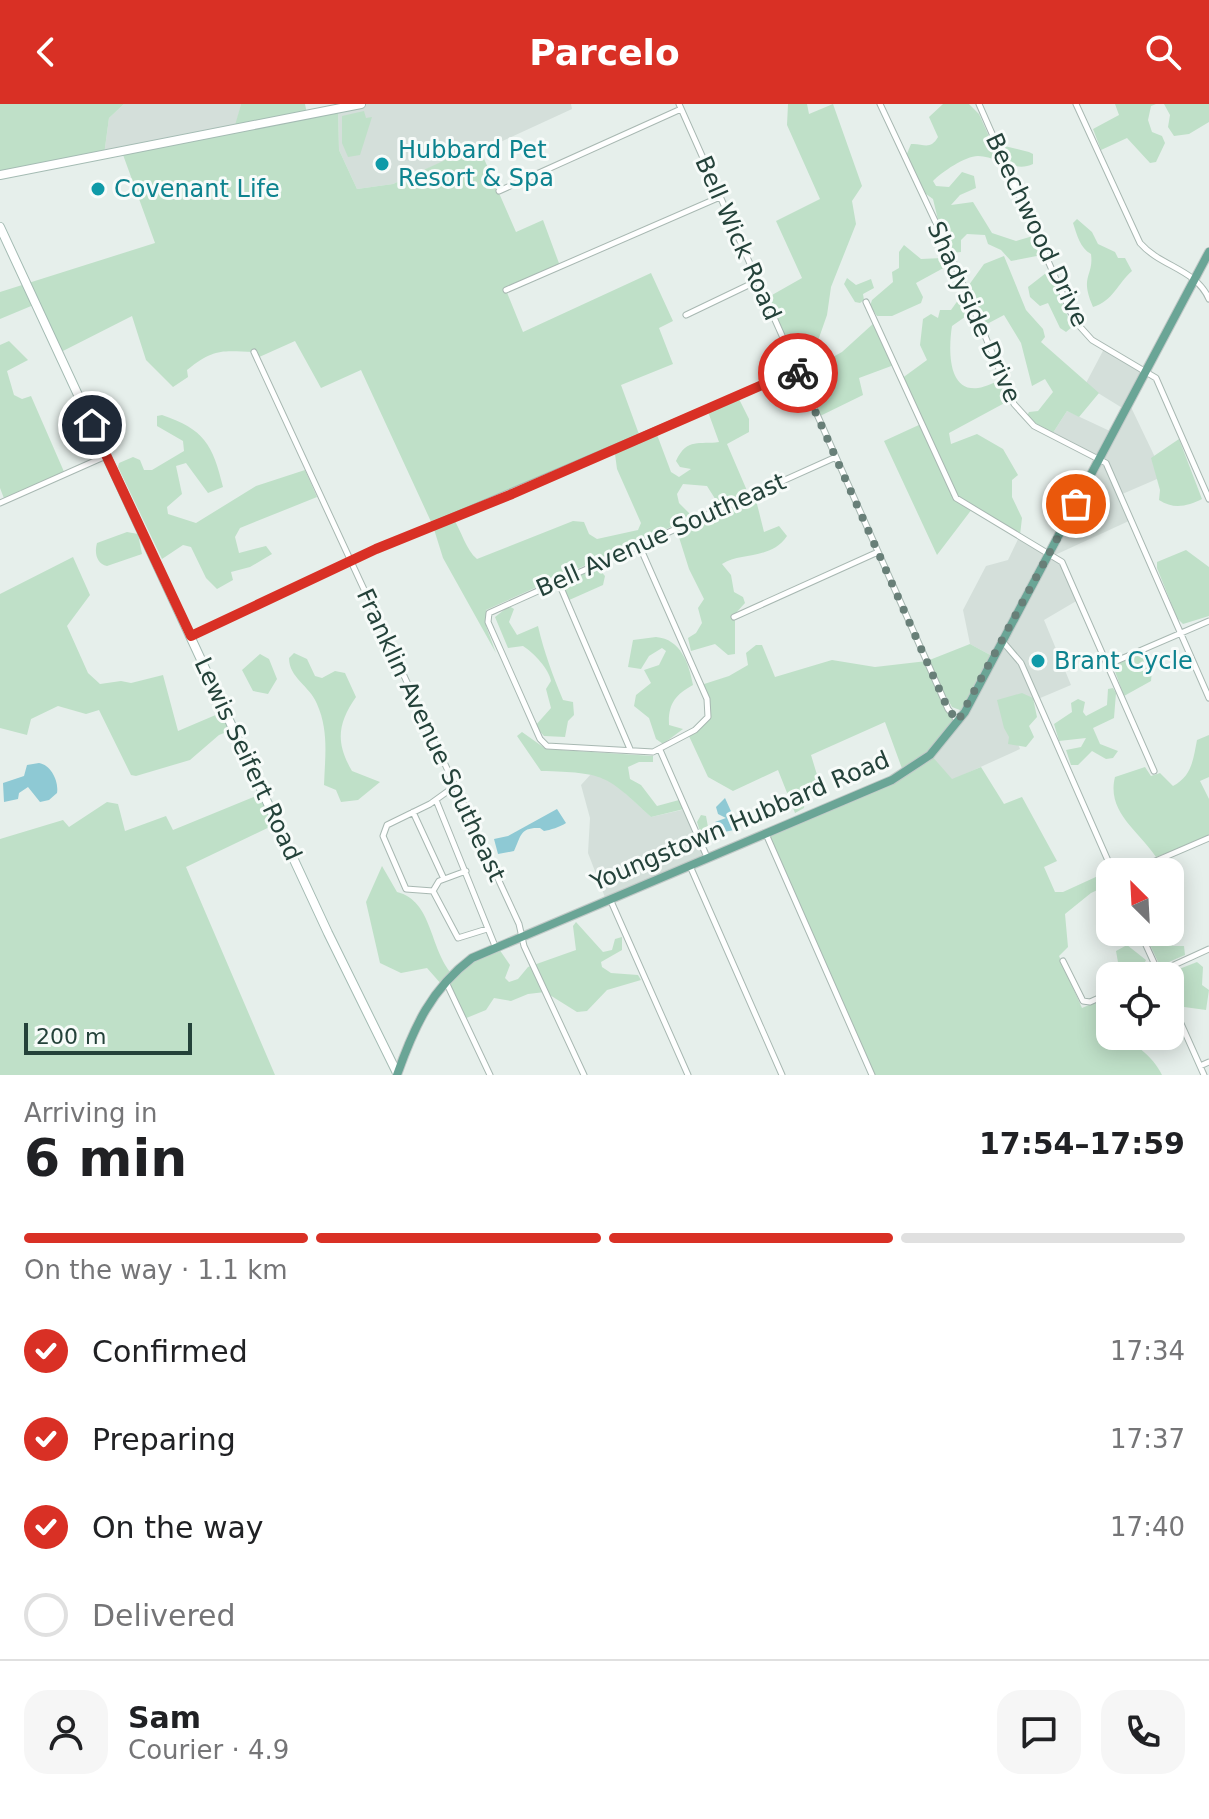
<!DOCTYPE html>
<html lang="en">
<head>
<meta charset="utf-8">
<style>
	body { margin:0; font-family:"DejaVu Sans",sans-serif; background:#f6f6f6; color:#202124; height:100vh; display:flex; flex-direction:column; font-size:30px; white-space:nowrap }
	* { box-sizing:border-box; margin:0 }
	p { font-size:26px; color:#757577 }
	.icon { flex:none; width:44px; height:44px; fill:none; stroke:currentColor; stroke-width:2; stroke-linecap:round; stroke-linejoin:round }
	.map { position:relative; height:971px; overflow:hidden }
	.drawer { display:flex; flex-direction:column; background:#fff; flex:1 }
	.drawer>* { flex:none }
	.needle { width:52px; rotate:336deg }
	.fabs { position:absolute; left:1096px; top:754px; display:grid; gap:16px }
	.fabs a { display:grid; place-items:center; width:88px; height:88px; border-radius:16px; background:#fff; box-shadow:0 4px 20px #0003; font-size:40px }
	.scale { position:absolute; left:24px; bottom:20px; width:168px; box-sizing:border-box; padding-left:8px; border:4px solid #24423a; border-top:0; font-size:22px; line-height:28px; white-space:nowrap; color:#24423a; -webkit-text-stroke:6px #f7fbf9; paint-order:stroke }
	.pin { position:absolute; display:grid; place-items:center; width:68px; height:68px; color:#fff; margin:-34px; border:4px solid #fff; border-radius:50%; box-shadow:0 2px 8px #0007 }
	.courier { position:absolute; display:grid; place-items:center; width:80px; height:80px; margin:-40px; border:6px solid #d93025; border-radius:50%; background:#fff; color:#222; box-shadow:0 2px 10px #0007 }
	.summary em { font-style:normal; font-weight:600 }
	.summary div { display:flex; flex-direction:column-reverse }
	.summary { display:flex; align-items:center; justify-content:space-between; height:136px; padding:0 24px }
	h1 { font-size:52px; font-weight:600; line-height:60px }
	.bar { display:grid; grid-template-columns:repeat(4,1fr); gap:12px 8px; align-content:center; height:96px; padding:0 24px }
	.bar i { height:10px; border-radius:6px; background:#e0e0e0 }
	.bar .current { background:#d93025 }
	.bar p { grid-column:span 4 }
	.line { display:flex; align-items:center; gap:20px; padding:0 24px; border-top:2px solid #e0e0e0 }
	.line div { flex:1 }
	.round { display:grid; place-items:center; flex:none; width:84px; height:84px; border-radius:24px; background:#f6f6f6 }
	ol { padding:0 24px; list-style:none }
	li { display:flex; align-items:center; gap:24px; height:88px }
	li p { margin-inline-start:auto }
	li .icon { padding:8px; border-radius:50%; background:#d93025; color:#fff; stroke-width:4 }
	li:last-child { color:#757577 }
	li i { width:44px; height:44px; border:4px solid #e0e0e0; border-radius:50% }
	header { display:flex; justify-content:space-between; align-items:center; height:104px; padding:0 24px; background:#d93025; color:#fff; font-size:36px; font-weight:600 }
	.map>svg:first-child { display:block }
	.built { fill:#d4dfda }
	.green { fill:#bfe0c8 }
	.water { fill:#8ec9d4 }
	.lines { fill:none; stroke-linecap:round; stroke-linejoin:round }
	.street-casing { stroke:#a8b8b2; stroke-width:7 }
	.secondary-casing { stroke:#a4bbb3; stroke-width:10 }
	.primary-casing { stroke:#c2cac8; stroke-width:10 }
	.street { stroke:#fff; stroke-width:5 }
	.secondary { stroke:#fff; stroke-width:8 }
	.primary { stroke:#6aa596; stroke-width:8 }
	.done { stroke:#687f78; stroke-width:8; stroke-dasharray:0 14.4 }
	.route { stroke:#d93025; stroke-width:10 }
	.culture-dot { fill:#0f9aa8; stroke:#f7fbf9; stroke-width:3 }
	.labels { text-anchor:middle; stroke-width:6; stroke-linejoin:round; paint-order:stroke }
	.culture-label { font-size:24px; fill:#0d838f; stroke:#f7fbf9; text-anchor:start }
	.street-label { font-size:24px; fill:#24423a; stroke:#f7fbf9 }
</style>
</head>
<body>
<header><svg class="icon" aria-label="back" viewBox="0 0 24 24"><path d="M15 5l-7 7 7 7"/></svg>Parcelo<svg class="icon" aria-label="search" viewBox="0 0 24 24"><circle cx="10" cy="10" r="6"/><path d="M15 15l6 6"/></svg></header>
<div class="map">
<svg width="1209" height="971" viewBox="0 0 1209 971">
	<rect width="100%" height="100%" fill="#e6efeb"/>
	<path class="built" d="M124,0H241L235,25L104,51L109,14Z
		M361,0H571L572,5L481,47L478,42L393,80L357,85L339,46L338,5Z
		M1105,243L1146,267L1129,299L1164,372L1120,391L1131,416L1055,451L1078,496L1044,516L1071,581L1005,609L1020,645L952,676L930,651L951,628L994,553L970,540L963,506L986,462L1008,456L1020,431L1050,448L1098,356L1051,332L1067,307L1112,328L1124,305L1085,281Z
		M592,669L611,676L651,713L686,705L707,753L606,796L588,749L590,714L581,681Z"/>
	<path class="green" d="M0,0H124L109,14L104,51L0,71Z
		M241,0H305L307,10L338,5L339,46L357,85L393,80L478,41L516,128L543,116L560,162L506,186L523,228L651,169L673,217L659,224L673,260L621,281L640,333L453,414C461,426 466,446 477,455L573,417L584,418L589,430L597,435L638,426L641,419L617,365L615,350L620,344L656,328L671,368L679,373L691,365L680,363L676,357C687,333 700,341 719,338L707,305L739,295L749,315V328L727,340L748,389L719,401L707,382L683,380L677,390L679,399L693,413L486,506V522L496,549L443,454L433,422L361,266L321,284L295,237L257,254L254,248C221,247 215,244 187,266L188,273L173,283L146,256L132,212L59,249L36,200L0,215V188L155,139L122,48L234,25Z
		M788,0H807L809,10L833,0L862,82L852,97L856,120L831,183L827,211L814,248L818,261L842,248L875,218L894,261L859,274L863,291L818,313L765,195L802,174L776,117L820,95L787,21Z
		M943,0H969L979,10L992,39L1029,48L1033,50V60C1014,69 997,52 978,52C965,52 942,68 933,77L936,82L949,83L962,68L974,72L976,84L960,91L951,101L973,98L992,129L1016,137L1033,132L1042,151L1011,157L1001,146L988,140L985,131L967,130L961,136V148L952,149L939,120L933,95L919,85L906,52L911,40C923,39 930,47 938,33L929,13Z
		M1115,0H1156L1151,2L1148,16L1152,28L1162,32L1165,39L1156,58L1150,59L1127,34L1101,46L1093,25L1119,11Z
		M1164,0H1209V18L1189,30L1174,32L1168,23L1170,11Z
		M364,7L366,14L372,13L360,51L348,53L342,39V12Z
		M1077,115L1092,128L1098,140L1115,148L1118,154H1125L1132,167C1118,179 1113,197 1093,203C1079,171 1094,173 1091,150C1080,144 1077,131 1073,119Z
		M904,141L921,155L942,154L949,161L916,179L923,193L921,199L892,212H877L870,202L872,196L893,178L892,168L899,164V148Z
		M1004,152L1026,206L1043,225L1045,233L1041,238L1099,289L1079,313L1067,307L1051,332L1025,316L1029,308L1038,307L1053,288L1045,275L1032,282L1021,239L1004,211L987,220L972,208L952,222C949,241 946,288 978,284C986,283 995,278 1002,275L1012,295L949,329L951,340L977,330L1003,345L1018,371L1012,376V393L1022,414L1020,431L972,405L937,451L884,337L921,320L901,275L927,256L920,241L923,215L931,210L938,214L940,206H951L984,160Z
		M1046,169L1051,171L1072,223L1066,228L1060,224L1048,199L1040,202L1030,193L1028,183Z
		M847,174L856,181L871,175L874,184L863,190L864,196L860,199L855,198L844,180Z
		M9,237L28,256L7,267L14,291L22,295L31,292L65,370L5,397L0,384V241Z
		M162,311C204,325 213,341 223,383L208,389L186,359L176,362L182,390L167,403L168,410L196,419L256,382L305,366L317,393L240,424L235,433L239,449L266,442L272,450L250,463L231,468L233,476L217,485L206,474L191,443L183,441L162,455L118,363L119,359L133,353L140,356L144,366H152L184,347L183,337L157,322V312Z
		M1179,335L1202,395C1188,402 1174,406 1159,396L1160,386L1151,354Z
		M755,392L764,428L779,422L787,432C771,456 741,448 722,460L731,471L734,488L743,493L745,499L735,510V550L728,551L715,540L691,547L688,534L696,529L702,519L698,504L704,495L689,465L677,427Z
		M127,428L138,430L142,450L107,462C97,460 94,449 97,439Z
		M1186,446L1209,463V512L1183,520L1177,514L1157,464V458Z
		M73,453L90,491L67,522L88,569L100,580L121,577L131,579L163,571L178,627L225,607L234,625L219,631L190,656L136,672L131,671L99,606L86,610L58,602L31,615L27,631L0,624V490Z
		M596,462L605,472L603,481L567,497L563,485L567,476Z
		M509,502L514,505L509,518L517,531L538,522C544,548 553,572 563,596L573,598L574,611L568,617L565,633L544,632L535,622L551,604L546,585L551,577C549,565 534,549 523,542L508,544L495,513Z
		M656,533C681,535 689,560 693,581C675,591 668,600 669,621L683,625L663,640L656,635L649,614L634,602L636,591L651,579L644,566L659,561L666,547L662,544L649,552L641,565L628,563L633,536Z
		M970,540L994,553L965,608L952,603L946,592L944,594L955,615L931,651L952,675L981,663L1004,700L1022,693L1057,757L1044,763L1055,788H1063L1098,772L1110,773V780L1091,789L1065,810L1068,843L1059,852L1082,904L1110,892V932C1129,932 1154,953 1162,971H872L766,730L904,670L885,618L811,651L821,684L805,692L804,704L795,709L778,666L733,687L708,673L688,630L709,611L701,581L729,572L748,561L746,549L756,541H762L775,573L832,556L875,563L927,557Z
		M1146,547L1153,556L1151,577L1124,592L1113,562Z
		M294,549L307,555L315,572L322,574L335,567L345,569L356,593C338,619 335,638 352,667L380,678L358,696L341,698L336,686L324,681C325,653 329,627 317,600C310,582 289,574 289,554Z
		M260,550L269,555L277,575L268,590L253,587L242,566Z
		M1113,584L1116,589L1114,614L1093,624L1100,640L1118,647L1113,654L1106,655L1092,647L1078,661H1071L1066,646L1081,643L1086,634L1059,637L1054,620L1072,608L1071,599L1078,595L1085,598L1083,608L1086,612L1107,601L1108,585Z
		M1022,589L1033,594L1037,613L1029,622L1034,633L1026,643L1008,640L1009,633L1004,624L997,596Z
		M522,628L546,645L653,652V658H639L628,663L630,675L641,681L657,702L679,696L684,705L651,713C605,670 605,669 541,667L517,632Z
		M1209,631V673L1200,677L1209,695V733L1156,753C1140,728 1106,708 1115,673L1145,663L1151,672L1160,669L1173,682C1192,672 1193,656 1197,636Z
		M263,689L278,719L186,763L275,971H0V735L63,716L69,723L107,698L118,700L125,727L166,712L173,726Z
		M701,711L706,712L708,723L719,736L709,738L701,731L697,718Z
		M382,762L397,788C433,797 429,844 452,870L472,854L499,845L510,861L505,874L509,878L518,875L528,863L576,846L573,822L576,818L603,848L612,846L615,835L622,833V846L601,858L602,863L611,869L638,871L641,876L607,886L587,907L577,908L545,888L528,890L511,897L494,894L486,906L464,915L446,877L442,881L427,864L401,869L380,859L366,798Z
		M1144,828H1169L1167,835L1173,842H1184L1185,851L1160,862Z
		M1127,841L1146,856L1142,864L1125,868L1119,864L1116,847Z
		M1197,858L1203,863L1202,881L1209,886L1206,906L1177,902L1169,869Z"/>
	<path class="water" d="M39,659C51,661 59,677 57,689L49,696L40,698L28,683L19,689L18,695L4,698L3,679L24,672L27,661Z
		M725,694L739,725L724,728L715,718L726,714L718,710L716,703Z
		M557,705L566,719C560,723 550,726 544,727L540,724C520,723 521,732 514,747L498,750L494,735L508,732Z"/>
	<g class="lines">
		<g class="street-casing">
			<path id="street" d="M679,0L948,605L958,617
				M880,0L945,138L1014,300L1034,322L1106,359L1209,594
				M979,0L1074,216L1092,236L1156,274L1209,395
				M1076,0L1140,139C1161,163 1196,165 1209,195
				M499,87L681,5
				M506,186L720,93
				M866,198L956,394L1062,458L1154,667
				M686,211L757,177
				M254,248L519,820L524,842L584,971
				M0,399L106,352
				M639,441L707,595L708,613L695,626L653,648L547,642L540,635L488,518L489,509L836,353
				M558,477L630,645
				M734,513L878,448
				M191,532L376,445L797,266
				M1003,538L1021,559L1113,768
				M1107,561L1209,517
				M660,646L707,753
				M455,682L430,700L387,721L383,732L406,785L433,787L458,834L487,825
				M436,696L495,842
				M413,708L444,775
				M766,730L872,971
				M690,762L782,971
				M1130,768L1209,734
				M433,787L439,777L466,767
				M610,795L688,971
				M1140,828L1160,872
				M1063,857L1083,897L1090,898L1110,889
				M1150,872L1209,845
				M446,878L490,971
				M1170,895L1204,971
				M1200,962L1209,958"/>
		</g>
		<g class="secondary-casing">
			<path id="secondary" d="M0,71L361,0
				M0,123L328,829L397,969"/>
		</g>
		<g class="primary-casing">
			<path id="primary" d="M397,971C414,923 431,885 472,854L892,676L930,651L965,608L1209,148"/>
		</g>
		<use href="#street" class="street"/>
		<use href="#secondary" class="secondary"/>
		<use href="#primary" class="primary"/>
	</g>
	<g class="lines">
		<path class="done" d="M798,269L948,605L958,617L1076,400"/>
		<path class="route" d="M92,321L191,532L376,445L512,390L762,281L797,266L798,269"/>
	</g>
	<g class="culture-dot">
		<circle cx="382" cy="60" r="8"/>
		<circle cx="98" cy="85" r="8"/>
		<circle cx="1038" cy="557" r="8"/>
	</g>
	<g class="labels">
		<g class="culture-label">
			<text x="398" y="54">Hubbard Pet<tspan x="398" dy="28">Resort &amp; Spa</tspan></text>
			<text x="114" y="93">Covenant Life</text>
			<text x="1054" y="565">Brant Cycle</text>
		</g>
		<g class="street-label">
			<text transform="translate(1037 126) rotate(65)" y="8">Beechwood Drive</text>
			<text transform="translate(738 134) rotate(66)" y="8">Bell Wick Road</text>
			<text transform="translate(974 208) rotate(66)" y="8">Shadyside Drive</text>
			<text transform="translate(661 431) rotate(-24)" y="8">Bell Avenue Southeast</text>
			<text transform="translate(431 631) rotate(65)" y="8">Franklin Avenue Southeast</text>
			<text transform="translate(248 655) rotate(65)" y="8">Lewis Seifert Road</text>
			<text transform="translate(740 717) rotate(-23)" y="8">Youngstown Hubbard Road</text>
		</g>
	</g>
</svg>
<div class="fabs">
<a><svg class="needle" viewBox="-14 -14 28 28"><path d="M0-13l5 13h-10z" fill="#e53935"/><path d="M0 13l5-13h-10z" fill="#757577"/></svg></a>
<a><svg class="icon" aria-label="locate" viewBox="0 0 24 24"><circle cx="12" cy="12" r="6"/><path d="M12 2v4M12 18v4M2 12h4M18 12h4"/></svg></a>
</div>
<div class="scale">200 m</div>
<div class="pin" style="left:1076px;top:400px;background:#ea580c"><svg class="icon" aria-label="bag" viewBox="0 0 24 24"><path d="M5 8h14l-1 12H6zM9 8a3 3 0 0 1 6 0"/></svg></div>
<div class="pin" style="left:92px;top:321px;background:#1f2937"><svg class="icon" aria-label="home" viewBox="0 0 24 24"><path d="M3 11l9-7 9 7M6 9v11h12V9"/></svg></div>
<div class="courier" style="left:798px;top:269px"><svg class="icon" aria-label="bike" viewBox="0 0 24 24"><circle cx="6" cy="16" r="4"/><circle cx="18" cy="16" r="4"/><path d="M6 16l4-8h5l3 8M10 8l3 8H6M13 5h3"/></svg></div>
</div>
<section class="drawer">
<div class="summary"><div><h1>6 min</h1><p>Arriving in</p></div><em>17:54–17:59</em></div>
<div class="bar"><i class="current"></i><i class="current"></i><i class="current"></i><i></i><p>On the way · 1.1 km</p></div>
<ol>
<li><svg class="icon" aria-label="check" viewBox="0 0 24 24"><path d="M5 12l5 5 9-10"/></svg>Confirmed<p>17:34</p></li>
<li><svg class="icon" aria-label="check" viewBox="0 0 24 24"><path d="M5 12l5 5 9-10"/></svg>Preparing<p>17:37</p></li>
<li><svg class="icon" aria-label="check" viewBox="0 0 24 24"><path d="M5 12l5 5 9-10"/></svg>On the way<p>17:40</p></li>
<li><i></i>Delivered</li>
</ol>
<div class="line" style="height:144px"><a class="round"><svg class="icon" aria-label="person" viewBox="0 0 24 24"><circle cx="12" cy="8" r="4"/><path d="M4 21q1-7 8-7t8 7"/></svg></a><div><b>Sam</b><p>Courier · 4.9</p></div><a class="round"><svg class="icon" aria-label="chat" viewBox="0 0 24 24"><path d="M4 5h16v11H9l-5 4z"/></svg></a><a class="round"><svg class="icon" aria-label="phone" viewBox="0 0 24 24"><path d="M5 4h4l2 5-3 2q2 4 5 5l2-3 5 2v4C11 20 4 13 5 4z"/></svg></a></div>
</section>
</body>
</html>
